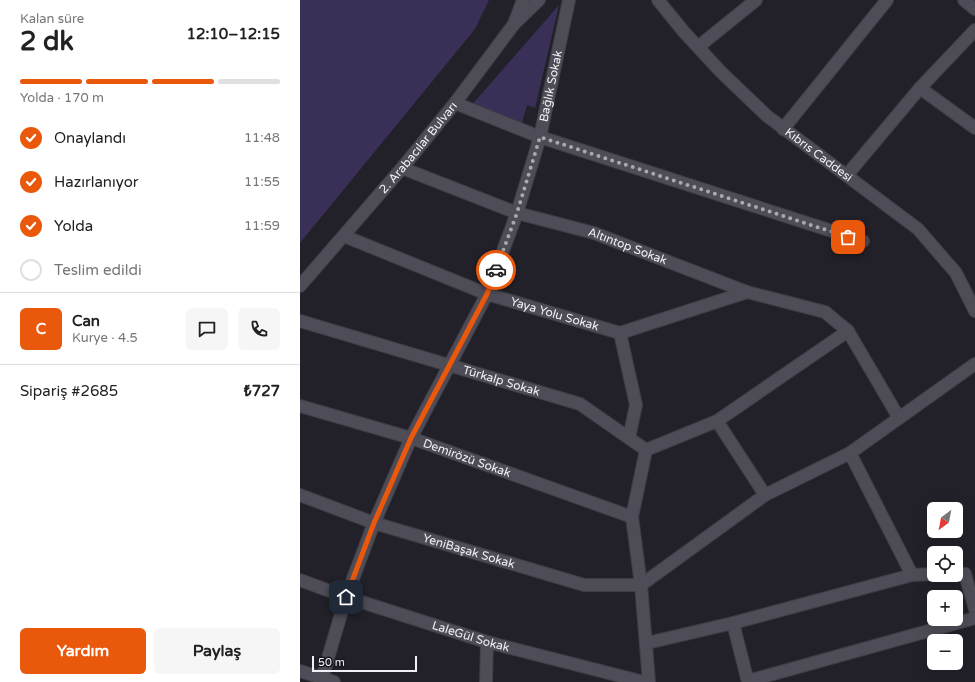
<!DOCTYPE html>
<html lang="tr">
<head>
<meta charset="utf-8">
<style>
	body { margin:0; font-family:"Varela Round",sans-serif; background:#f6f6f6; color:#222; height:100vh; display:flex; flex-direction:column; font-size:15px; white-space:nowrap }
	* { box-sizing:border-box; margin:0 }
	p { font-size:13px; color:#767676 }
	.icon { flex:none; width:22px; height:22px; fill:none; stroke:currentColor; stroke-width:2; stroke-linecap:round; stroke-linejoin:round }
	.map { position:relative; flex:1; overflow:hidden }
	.drawer { display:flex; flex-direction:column; background:#fff; width:300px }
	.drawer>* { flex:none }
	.needle { width:26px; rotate:212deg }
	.tools { position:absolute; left:627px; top:502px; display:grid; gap:8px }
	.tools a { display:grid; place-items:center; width:36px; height:36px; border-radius:6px; background:#fff; box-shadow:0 4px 16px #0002; font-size:20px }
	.scale { position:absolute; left:12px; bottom:10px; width:105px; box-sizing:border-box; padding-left:4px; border:2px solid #f1f0f6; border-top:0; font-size:11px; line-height:14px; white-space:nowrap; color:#f1f0f6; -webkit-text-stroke:3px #191820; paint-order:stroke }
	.pin { position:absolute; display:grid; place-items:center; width:34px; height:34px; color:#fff; margin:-17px; border-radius:8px; box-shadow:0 2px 6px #0006 }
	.courier { position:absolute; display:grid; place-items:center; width:40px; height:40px; margin:-20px; border:3px solid #ea580c; border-radius:50%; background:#fff; color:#222; box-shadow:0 1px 5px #0007 }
	.overview em { font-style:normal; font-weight:800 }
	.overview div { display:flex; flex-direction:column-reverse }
	.overview { display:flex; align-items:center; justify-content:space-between; height:68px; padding:0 20px }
	h1 { font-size:26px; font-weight:800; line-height:30px }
	.bar { display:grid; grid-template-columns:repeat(4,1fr); gap:6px 4px; align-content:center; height:48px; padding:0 20px }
	.bar i { height:5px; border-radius:3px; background:#e0e0e0 }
	.bar .on { background:#ea580c }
	.bar p { grid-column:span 4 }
	.line { display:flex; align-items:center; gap:10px; padding:0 20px; border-top:1px solid #e0e0e0 }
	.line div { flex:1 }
	.round { display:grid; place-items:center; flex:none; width:42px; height:42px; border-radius:6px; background:#f6f6f6 }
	ol { padding:0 20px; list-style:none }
	li { display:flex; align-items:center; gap:12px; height:44px }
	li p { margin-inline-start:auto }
	li .icon { padding:4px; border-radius:50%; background:#ea580c; color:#fff; stroke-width:4 }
	li:last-child { color:#767676 }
	li i { width:22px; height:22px; border:2px solid #e0e0e0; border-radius:50% }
	.primary-button { display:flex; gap:8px; margin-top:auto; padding:8px 20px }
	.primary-button a { flex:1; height:46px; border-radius:6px; background:#ea580c; color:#fff; font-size:16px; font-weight:800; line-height:46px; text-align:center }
	.primary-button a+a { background:#f6f6f6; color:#222 }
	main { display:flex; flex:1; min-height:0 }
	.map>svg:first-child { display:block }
	.green { fill:#3a3057 }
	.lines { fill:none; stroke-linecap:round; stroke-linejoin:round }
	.street-casing { stroke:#3e3d44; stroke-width:14 }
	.secondary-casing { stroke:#3e3d44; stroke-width:14 }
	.street { stroke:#4e4c56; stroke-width:12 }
	.secondary { stroke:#4e4c56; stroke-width:12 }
	.done { stroke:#a9a8ae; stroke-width:4; stroke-dasharray:0 7.2 }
	.route { stroke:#ea580c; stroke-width:5 }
	.labels { text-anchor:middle; stroke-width:4; stroke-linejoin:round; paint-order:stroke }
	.street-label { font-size:12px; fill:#f1f0f6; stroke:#191820 }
</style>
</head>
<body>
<main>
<section class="drawer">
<div class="overview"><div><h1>2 dk</h1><p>Kalan süre</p></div><em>12:10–12:15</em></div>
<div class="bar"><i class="on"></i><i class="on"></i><i class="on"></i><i></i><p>Yolda · 170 m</p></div>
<ol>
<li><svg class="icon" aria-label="check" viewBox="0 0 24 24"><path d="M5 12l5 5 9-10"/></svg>Onaylandı<p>11:48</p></li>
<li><svg class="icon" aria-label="check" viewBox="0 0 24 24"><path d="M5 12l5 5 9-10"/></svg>Hazırlanıyor<p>11:55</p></li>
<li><svg class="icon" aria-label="check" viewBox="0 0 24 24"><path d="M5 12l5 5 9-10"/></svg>Yolda<p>11:59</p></li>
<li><i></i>Teslim edildi</li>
</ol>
<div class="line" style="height:72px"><b class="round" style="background:#ea580c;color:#fff">C</b><div><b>Can</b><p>Kurye · 4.5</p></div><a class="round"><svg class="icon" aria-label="chat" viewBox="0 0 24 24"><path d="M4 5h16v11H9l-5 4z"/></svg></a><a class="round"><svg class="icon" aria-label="phone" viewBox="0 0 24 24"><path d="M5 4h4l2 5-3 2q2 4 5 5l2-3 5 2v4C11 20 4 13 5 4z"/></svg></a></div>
<div class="line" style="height:52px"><div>Sipariş #2685</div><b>₺727</b></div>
<div class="primary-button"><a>Yardım</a><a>Paylaş</a></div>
</section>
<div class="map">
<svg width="675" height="682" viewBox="0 0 675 682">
	<rect width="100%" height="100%" fill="#222129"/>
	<path class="green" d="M0,0H189L175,29L0,243Z
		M259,5L235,108L227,105L221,126L170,107Z"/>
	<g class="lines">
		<g class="street-casing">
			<g id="street">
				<path d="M664,0L675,9"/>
				<path d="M214,24L239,0"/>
				<path d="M398,47L456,0"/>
				<path d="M620,88L675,128"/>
				<path d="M155,103L240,137L563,241"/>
				<path d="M483,129L587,0"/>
				<path id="s1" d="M102,168L217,213L294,233L447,292L525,312L548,331"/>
				<path d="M547,175L620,88L675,30"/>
				<path id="s2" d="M44,236L187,294L320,333L447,292"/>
				<path id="s3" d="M0,321L280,404L346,450"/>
				<path d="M320,333L336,405L329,438"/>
				<path id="s4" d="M0,406L111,438L332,517"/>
				<path d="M417,421L465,495"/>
				<path d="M346,450L417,421L548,331L599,418"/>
				<path d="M346,450L332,517L341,585L349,682"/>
				<path d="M550,453L612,575"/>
				<path id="s5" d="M0,495L74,523L284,585H341"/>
				<path d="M656,574H665L675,609"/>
				<path id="s6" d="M0,580L46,597L187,642L344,682"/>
				<path d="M341,585L465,495L550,453L675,364"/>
				<path d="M433,623L448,682"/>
				<path d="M347,643L433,623L612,575L634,574"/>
				<path d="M0,671L34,682"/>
				<path d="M448,681L675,618"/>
				<path id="s7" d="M21,682L46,597L74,523L111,438L187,294L217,213L240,137L269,0"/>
				<path d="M186,682L187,642"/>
			</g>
		</g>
		<g class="secondary-casing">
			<g id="secondary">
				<path id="s8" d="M358,0L384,32L421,72L467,116L618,229L656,273L675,311"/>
				<path id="s9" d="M0,286L102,168L155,103L214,24L223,0"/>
			</g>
		</g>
		<use href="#street" class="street"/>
		<use href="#secondary" class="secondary"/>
	</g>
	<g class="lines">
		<path class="done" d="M196,270L217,213L240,137L548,237"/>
		<path class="route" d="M46,597L74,523L111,438L187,294L196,270"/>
	</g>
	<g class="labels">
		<g class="street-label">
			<text dy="4" stroke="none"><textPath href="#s7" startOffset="641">Bağlık Sokak</textPath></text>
			<text dy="4" stroke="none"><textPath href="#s9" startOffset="182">2. Arabacılar Bulvarı</textPath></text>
			<text dy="4" stroke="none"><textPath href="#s8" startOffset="224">Kıbrıs Caddesi</textPath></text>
			<text dy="4" stroke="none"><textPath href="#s1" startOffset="239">Altıntop Sokak</textPath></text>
			<text dy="4" stroke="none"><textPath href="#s2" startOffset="225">Yaya Yolu Sokak</textPath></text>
			<text dy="4" stroke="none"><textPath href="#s3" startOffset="210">Türkalp Sokak</textPath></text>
			<text dy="4" stroke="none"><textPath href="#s4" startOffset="175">Demirözü Sokak</textPath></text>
			<text dy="4" stroke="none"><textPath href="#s5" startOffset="178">YeniBaşak Sokak</textPath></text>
			<text dy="4" stroke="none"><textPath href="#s6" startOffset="180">LaleGül Sokak</textPath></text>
		</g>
	</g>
</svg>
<div class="tools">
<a><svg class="needle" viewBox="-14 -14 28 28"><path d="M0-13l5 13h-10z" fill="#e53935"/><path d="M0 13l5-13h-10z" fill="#767676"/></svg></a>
<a><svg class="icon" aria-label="locate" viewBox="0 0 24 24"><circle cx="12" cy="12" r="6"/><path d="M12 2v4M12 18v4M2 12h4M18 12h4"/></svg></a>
<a>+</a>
<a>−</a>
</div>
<div class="scale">50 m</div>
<div class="pin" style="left:548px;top:237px;background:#ea580c"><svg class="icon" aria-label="bag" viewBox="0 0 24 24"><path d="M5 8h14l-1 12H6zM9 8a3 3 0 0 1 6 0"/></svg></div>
<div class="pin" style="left:46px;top:597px;background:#1f2937"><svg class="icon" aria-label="home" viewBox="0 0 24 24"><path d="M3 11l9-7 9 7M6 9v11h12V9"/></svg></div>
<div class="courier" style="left:196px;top:270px"><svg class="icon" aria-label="car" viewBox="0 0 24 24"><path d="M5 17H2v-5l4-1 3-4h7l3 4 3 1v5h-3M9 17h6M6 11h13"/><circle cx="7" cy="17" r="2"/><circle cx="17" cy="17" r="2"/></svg></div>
</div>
</main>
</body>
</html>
